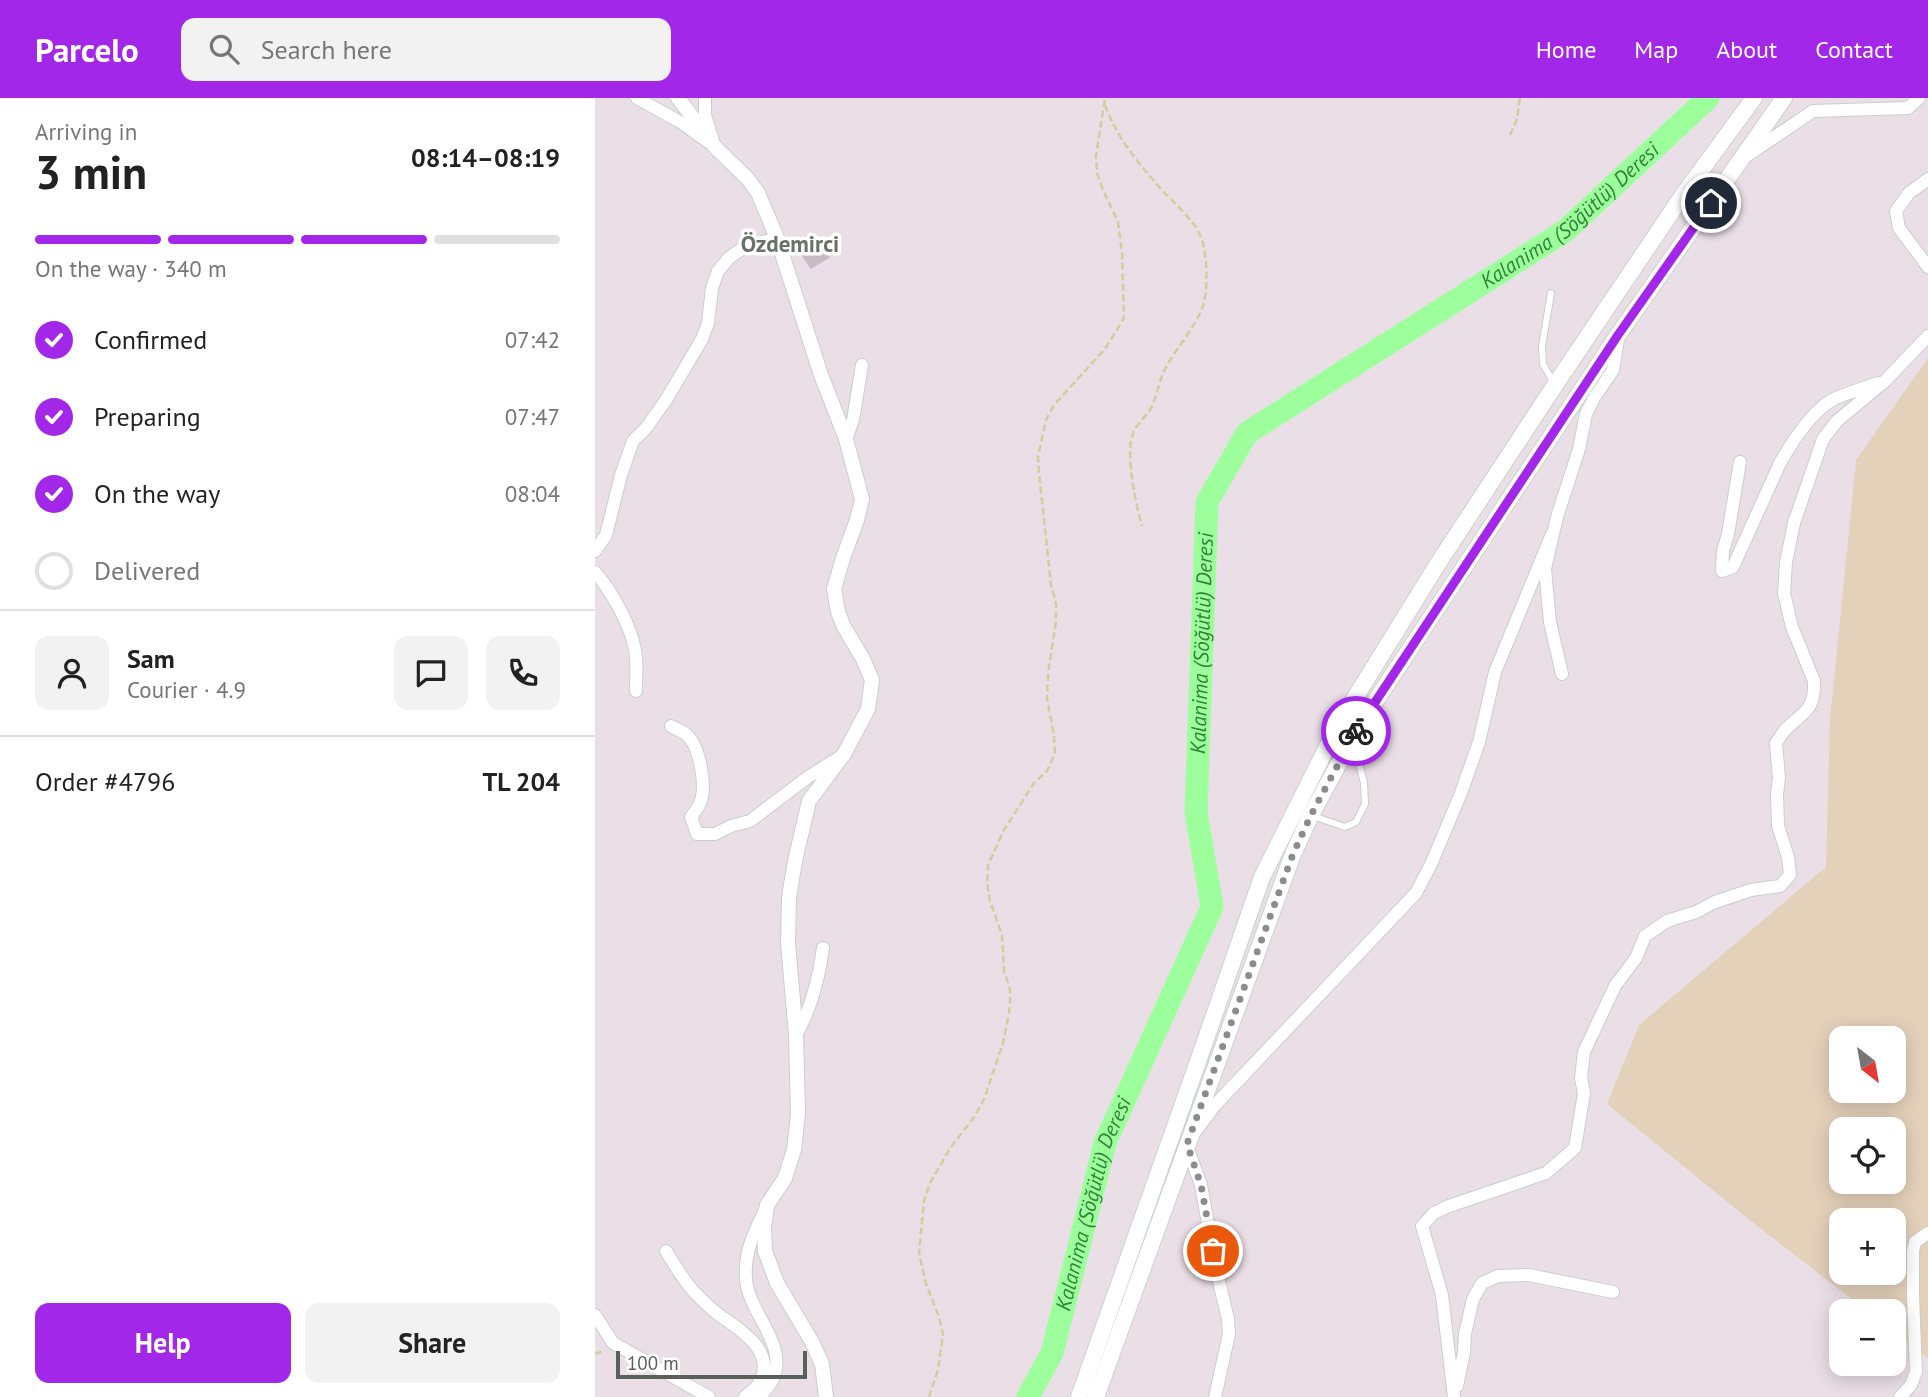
<!DOCTYPE html>
<html lang="en">
<head>
<meta charset="utf-8">
<style>
	body { margin:0; font-family:"PT Sans",sans-serif; background:#f2f2f2; color:#222; height:100vh; display:flex; flex-direction:column; font-size:26px; white-space:nowrap }
	* { box-sizing:border-box; margin:0 }
	p { font-size:23px; color:#767676 }
	.icon { flex:none; width:38px; height:38px; fill:none; stroke:currentColor; stroke-width:2; stroke-linecap:round; stroke-linejoin:round }
	.map { position:relative; flex:1; overflow:hidden }
	.drawer { display:flex; flex-direction:column; background:#fff; width:595px }
	.drawer>* { flex:none }
	.needle { width:46px; rotate:149deg }
	.fabs { position:absolute; left:1234px; top:928px; display:grid; gap:14px }
	.fabs a { display:grid; place-items:center; width:77px; height:77px; border-radius:14px; background:#fff; box-shadow:0 4px 18px #0003; font-size:35px }
	.scale { position:absolute; left:21px; bottom:18px; width:191px; box-sizing:border-box; padding-left:7px; border:4px solid #586059; border-top:0; font-size:19px; line-height:24px; white-space:nowrap; color:#586059; -webkit-text-stroke:5px #fff; paint-order:stroke }
	.pin { position:absolute; display:grid; place-items:center; width:60px; height:60px; color:#fff; margin:-30px; border:4px solid #fff; border-radius:50%; box-shadow:0 2px 7px #0007 }
	.courier { position:absolute; display:grid; place-items:center; width:70px; height:70px; margin:-35px; border:5px solid #a227e9; border-radius:50%; background:#fff; color:#222; box-shadow:0 2px 9px #0007 }
	.summary em { font-style:normal; font-weight:600 }
	.summary div { display:flex; flex-direction:column-reverse }
	.summary { display:flex; align-items:center; justify-content:space-between; height:119px; padding:0 35px }
	h1 { font-size:46px; font-weight:600; line-height:52px }
	.bar { display:grid; grid-template-columns:repeat(4,1fr); gap:10px 7px; align-content:center; height:84px; padding:0 35px }
	.bar i { height:9px; border-radius:5px; background:#e0e0e0 }
	.bar .on { background:#a227e9 }
	.bar p { grid-column:span 4 }
	.line { display:flex; align-items:center; gap:18px; padding:0 35px; border-top:2px solid #e0e0e0 }
	.line div { flex:1 }
	.round { display:grid; place-items:center; flex:none; width:74px; height:74px; border-radius:14px; background:#f2f2f2 }
	ol { padding:0 35px; list-style:none }
	li { display:flex; align-items:center; gap:21px; height:77px }
	li p { margin-inline-start:auto }
	li .icon { padding:7px; border-radius:50%; background:#a227e9; color:#fff; stroke-width:4 }
	li:last-child { color:#767676 }
	li i { width:38px; height:38px; border:4px solid #e0e0e0; border-radius:50% }
	.action { display:flex; gap:14px; margin-top:auto; padding:14px 35px }
	.action a { flex:1; height:80px; border-radius:14px; background:#a227e9; color:#fff; font-size:28px; font-weight:600; line-height:80px; text-align:center }
	.action a+a { background:#f2f2f2; color:#222 }
	header { display:flex; align-items:center; gap:42px; box-sizing:border-box; height:98px; padding:0 35px; background:#a227e9; color:#fff }
	header strong { font-size:33px }
	nav { display:flex; gap:38px; margin-inline-start:auto; font-size:24px }
	.search { width:490px; height:63px; background:#f2f2f2; display:flex; align-items:center; gap:18px; box-sizing:border-box; padding:0 24px; border-radius:14px; color:#767676; font-size:26px }
	main { display:flex; flex:1; min-height:0 }
	.map>svg:first-child { display:block }
	.green { fill:#e4d1ba; fill-rule:evenodd }
	.lines { fill:none; stroke-linecap:round; stroke-linejoin:round }
	.river { stroke:#9cff9b; stroke-width:23 }
	.building { fill:#c6bbc4; stroke:#d0bdcb; stroke-width:2 }
	.service-casing { stroke:#c8cfca; stroke-width:8 }
	.minor-casing { stroke:#c8cfca; stroke-width:14 }
	.tertiary-casing { stroke:#c8cfca; stroke-width:16 }
	.secondary-casing { stroke:#cad3cc; stroke-width:18 }
	.path { stroke:#d6cb9d; stroke-width:2.5; stroke-dasharray:7 3.5; stroke-linecap:butt }
	.service { stroke:#fff; stroke-width:6 }
	.minor { stroke:#fff; stroke-width:12 }
	.tertiary { stroke:#fff; stroke-width:14 }
	.secondary { stroke:#fff; stroke-width:16 }
	.done { stroke:#8b8c8b; stroke-width:7; stroke-dasharray:0 12.6 }
	.route { stroke:#a227e9; stroke-width:9 }
	.labels { text-anchor:middle; stroke-width:7; stroke-linejoin:round; paint-order:stroke }
	.water-label { font-size:21px; font-style:italic; fill:#2e8434; stroke:#fff }
	.quarter-label { font-size:23px; font-weight:bold; fill:#697269; stroke:#fff }
</style>
</head>
<body>
<header>
<strong>Parcelo</strong>
<div class="search"><svg class="icon" aria-label="search" viewBox="0 0 24 24"><circle cx="10" cy="10" r="6"/><path d="M15 15l6 6"/></svg>Search here</div>
<nav><a>Home</a><a>Map</a><a>About</a><a>Contact</a></nav>
</header>
<main>
<section class="drawer">
<div class="summary"><div><h1>3 min</h1><p>Arriving in</p></div><em>08:14–08:19</em></div>
<div class="bar"><i class="on"></i><i class="on"></i><i class="on"></i><i></i><p>On the way · 340 m</p></div>
<ol>
<li><svg class="icon" aria-label="check" viewBox="0 0 24 24"><path d="M5 12l5 5 9-10"/></svg>Confirmed<p>07:42</p></li>
<li><svg class="icon" aria-label="check" viewBox="0 0 24 24"><path d="M5 12l5 5 9-10"/></svg>Preparing<p>07:47</p></li>
<li><svg class="icon" aria-label="check" viewBox="0 0 24 24"><path d="M5 12l5 5 9-10"/></svg>On the way<p>08:04</p></li>
<li><i></i>Delivered</li>
</ol>
<div class="line" style="height:126px"><a class="round"><svg class="icon" aria-label="person" viewBox="0 0 24 24"><circle cx="12" cy="8" r="4"/><path d="M4 21q1-7 8-7t8 7"/></svg></a><div><b>Sam</b><p>Courier · 4.9</p></div><a class="round"><svg class="icon" aria-label="chat" viewBox="0 0 24 24"><path d="M4 5h16v11H9l-5 4z"/></svg></a><a class="round"><svg class="icon" aria-label="phone" viewBox="0 0 24 24"><path d="M5 4h4l2 5-3 2q2 4 5 5l2-3 5 2v4C11 20 4 13 5 4z"/></svg></a></div>
<div class="line" style="height:91px"><div>Order #4796</div><b>TL 204</b></div>
<div class="action"><a>Help</a><a>Share</a></div>
</section>
<div class="map">
<svg width="1333" height="1299" viewBox="0 0 1333 1299">
	<rect width="100%" height="100%" fill="#ebdfe7"/>
	<path class="green" d="M1333,260V1260L1299,1233L1298,1213H1272L1152,1120L1012,1006L1044,927L1231,769L1235,621L1261,362ZM1246,940H1298V992H1246ZM1246,1031H1298V1083H1246ZM1246,1122H1298V1174H1246Z"/>
	<g class="lines">
		<path class="river" id="s1" d="M433,1299L457,1255L510,1045L617,809L601,714L612,404L652,335L970,133L1113,0"/>
	</g>
	<path class="building" d="M218,135L234,159L216,170L200,146Z"/>
	<g class="lines">
		<g class="service-casing">
			<path id="service" d="M956,195L947,248L948,266L959,285
				M718,718L750,729L761,724L770,706L769,685L764,666V637"/>
		</g>
		<g class="minor-casing">
			<path id="minor" d="M42,0L87,25L113,44
				M110,0V17L118,43
				M1150,59L1218,13L1313,10L1324,0
				M1333,81L1314,95L1301,113L1304,130L1333,169
				M251,341L258,322L267,267
				M1145,364L1133,436L1128,453L1127,473L1138,469L1185,365C1197,344 1219,310 1241,300C1255,294 1269,290 1283,285
				M0,453L11,437L26,377L38,343L51,330L71,302L107,241L113,225L117,190L123,173L134,160L148,150L182,140
				M0,474C18,495 39,532 41,560C42,571 41,582 41,593
				M967,576L955,524L950,471L962,419L984,351L991,316L999,300L1018,272L1023,241
				M76,628C81,631 87,633 91,636C105,648 112,689 105,705C103,710 99,715 96,719L102,736H120L136,728L155,723L213,679L245,659
				M201,937C216,911 224,880 228,850
				M71,1153C81,1169 89,1184 102,1197C110,1205 118,1213 127,1219C149,1234 184,1257 162,1288C159,1292 154,1295 150,1299
				M0,1217L18,1245L114,1299
				M862,1288L869,1254L870,1236L874,1218L878,1201L887,1185L903,1178L934,1177L1018,1194
				M150,1299L167,1297C170,1292 174,1288 177,1283C195,1247 153,1215 151,1181C149,1155 158,1137 169,1114
				M620,1299L634,1236L633,1221L622,1175L606,1087L591,1046L621,1006L821,795L837,764L866,695L884,644L900,574L957,436
				M859,1299L847,1197L827,1128L839,1115L854,1108L951,1075L980,1050L989,995L986,980L989,954L1020,888L1041,860L1050,838L1072,823L1101,814L1120,804L1156,792L1185,788L1195,777L1193,759L1183,728L1182,696L1184,680L1181,645C1184,641 1187,635 1191,631C1209,613 1220,613 1219,583L1197,529L1189,495L1191,464L1199,425L1228,341L1242,323L1290,283L1333,238
				M1305,1299L1316,1287L1321,1274L1318,1197V1153L1320,1144L1333,1135"/>
		</g>
		<g class="tertiary-casing">
			<path id="tertiary" d="M83,0L121,50L153,81L163,95L182,140L226,277L251,341L267,401L262,422L248,460L239,491L243,514L249,529L268,561L277,582L273,611L249,656L214,703L200,763L194,799L193,845L201,937L203,1015L199,1052L190,1080L172,1107L169,1130L170,1153L182,1185L217,1244L227,1266L231,1299"/>
		</g>
		<g class="secondary-casing">
			<path id="secondary" d="M484,1299L606,955L667,779L742,629L842,467L960,287L1088,97L1159,0
				M501,1299L698,756L716,717L764,628L1023,237L1189,0"/>
		</g>
		<path class="path" d="M510,7C522,40 543,65 566,91C582,109 605,125 609,150C612,167 613,192 608,208C599,232 580,251 569,273C564,284 562,297 557,308C552,319 540,326 537,339C531,359 541,408 547,428
			M915,37L922,21L925,0
			M0,1255H4L9,1251
			M334,1299L343,1272L348,1236L344,1219L331,1186L324,1155L329,1103L335,1085L356,1049L380,1018L389,1001L408,945L412,926L415,908V891L409,873L407,837L395,803L392,785L393,767L409,732L439,685L452,673L460,655L459,638L452,600L453,576L461,523V505L456,487L444,375L443,358L451,322L459,307L510,251L529,220L527,155L523,124L508,92L502,75L501,58L510,0"/>
		<use href="#service" class="service"/>
		<use href="#minor" class="minor"/>
		<use href="#tertiary" class="tertiary"/>
		<use href="#secondary" class="secondary"/>
	</g>
	<g class="lines">
		<path class="done" d="M618,1153L606,1087L592,1046L698,756L716,717L761,633"/>
		<path class="route" d="M761,633L1023,237L1116,105"/>
	</g>
	<g class="labels">
		<g class="water-label">
			<text dy="7" stroke="none"><textPath href="#s1" startOffset="1402">Kalanima (Söğütlü) Deresi</textPath></text>
			<text dy="7" stroke="none"><textPath href="#s1" startOffset="791">Kalanima (Söğütlü) Deresi</textPath></text>
			<text dy="7" stroke="none"><textPath href="#s1" startOffset="205">Kalanima (Söğütlü) Deresi</textPath></text>
		</g>
		<g class="quarter-label">
			<text x="195" y="154">Özdemirci</text>
		</g>
	</g>
</svg>
<div class="fabs">
<a><svg class="needle" viewBox="-14 -14 28 28"><path d="M0-13l5 13h-10z" fill="#e53935"/><path d="M0 13l5-13h-10z" fill="#767676"/></svg></a>
<a><svg class="icon" aria-label="locate" viewBox="0 0 24 24"><circle cx="12" cy="12" r="6"/><path d="M12 2v4M12 18v4M2 12h4M18 12h4"/></svg></a>
<a>+</a>
<a>−</a>
</div>
<div class="scale">100 m</div>
<div class="pin" style="left:618px;top:1153px;background:#ea580c"><svg class="icon" aria-label="bag" viewBox="0 0 24 24"><path d="M5 8h14l-1 12H6zM9 8a3 3 0 0 1 6 0"/></svg></div>
<div class="pin" style="left:1116px;top:105px;background:#1f2937"><svg class="icon" aria-label="home" viewBox="0 0 24 24"><path d="M3 11l9-7 9 7M6 9v11h12V9"/></svg></div>
<div class="courier" style="left:761px;top:633px"><svg class="icon" aria-label="bike" viewBox="0 0 24 24"><circle cx="6" cy="16" r="4"/><circle cx="18" cy="16" r="4"/><path d="M6 16l4-8h5l3 8M10 8l3 8H6M13 5h3"/></svg></div>
</div>
</main>
</body>
</html>
